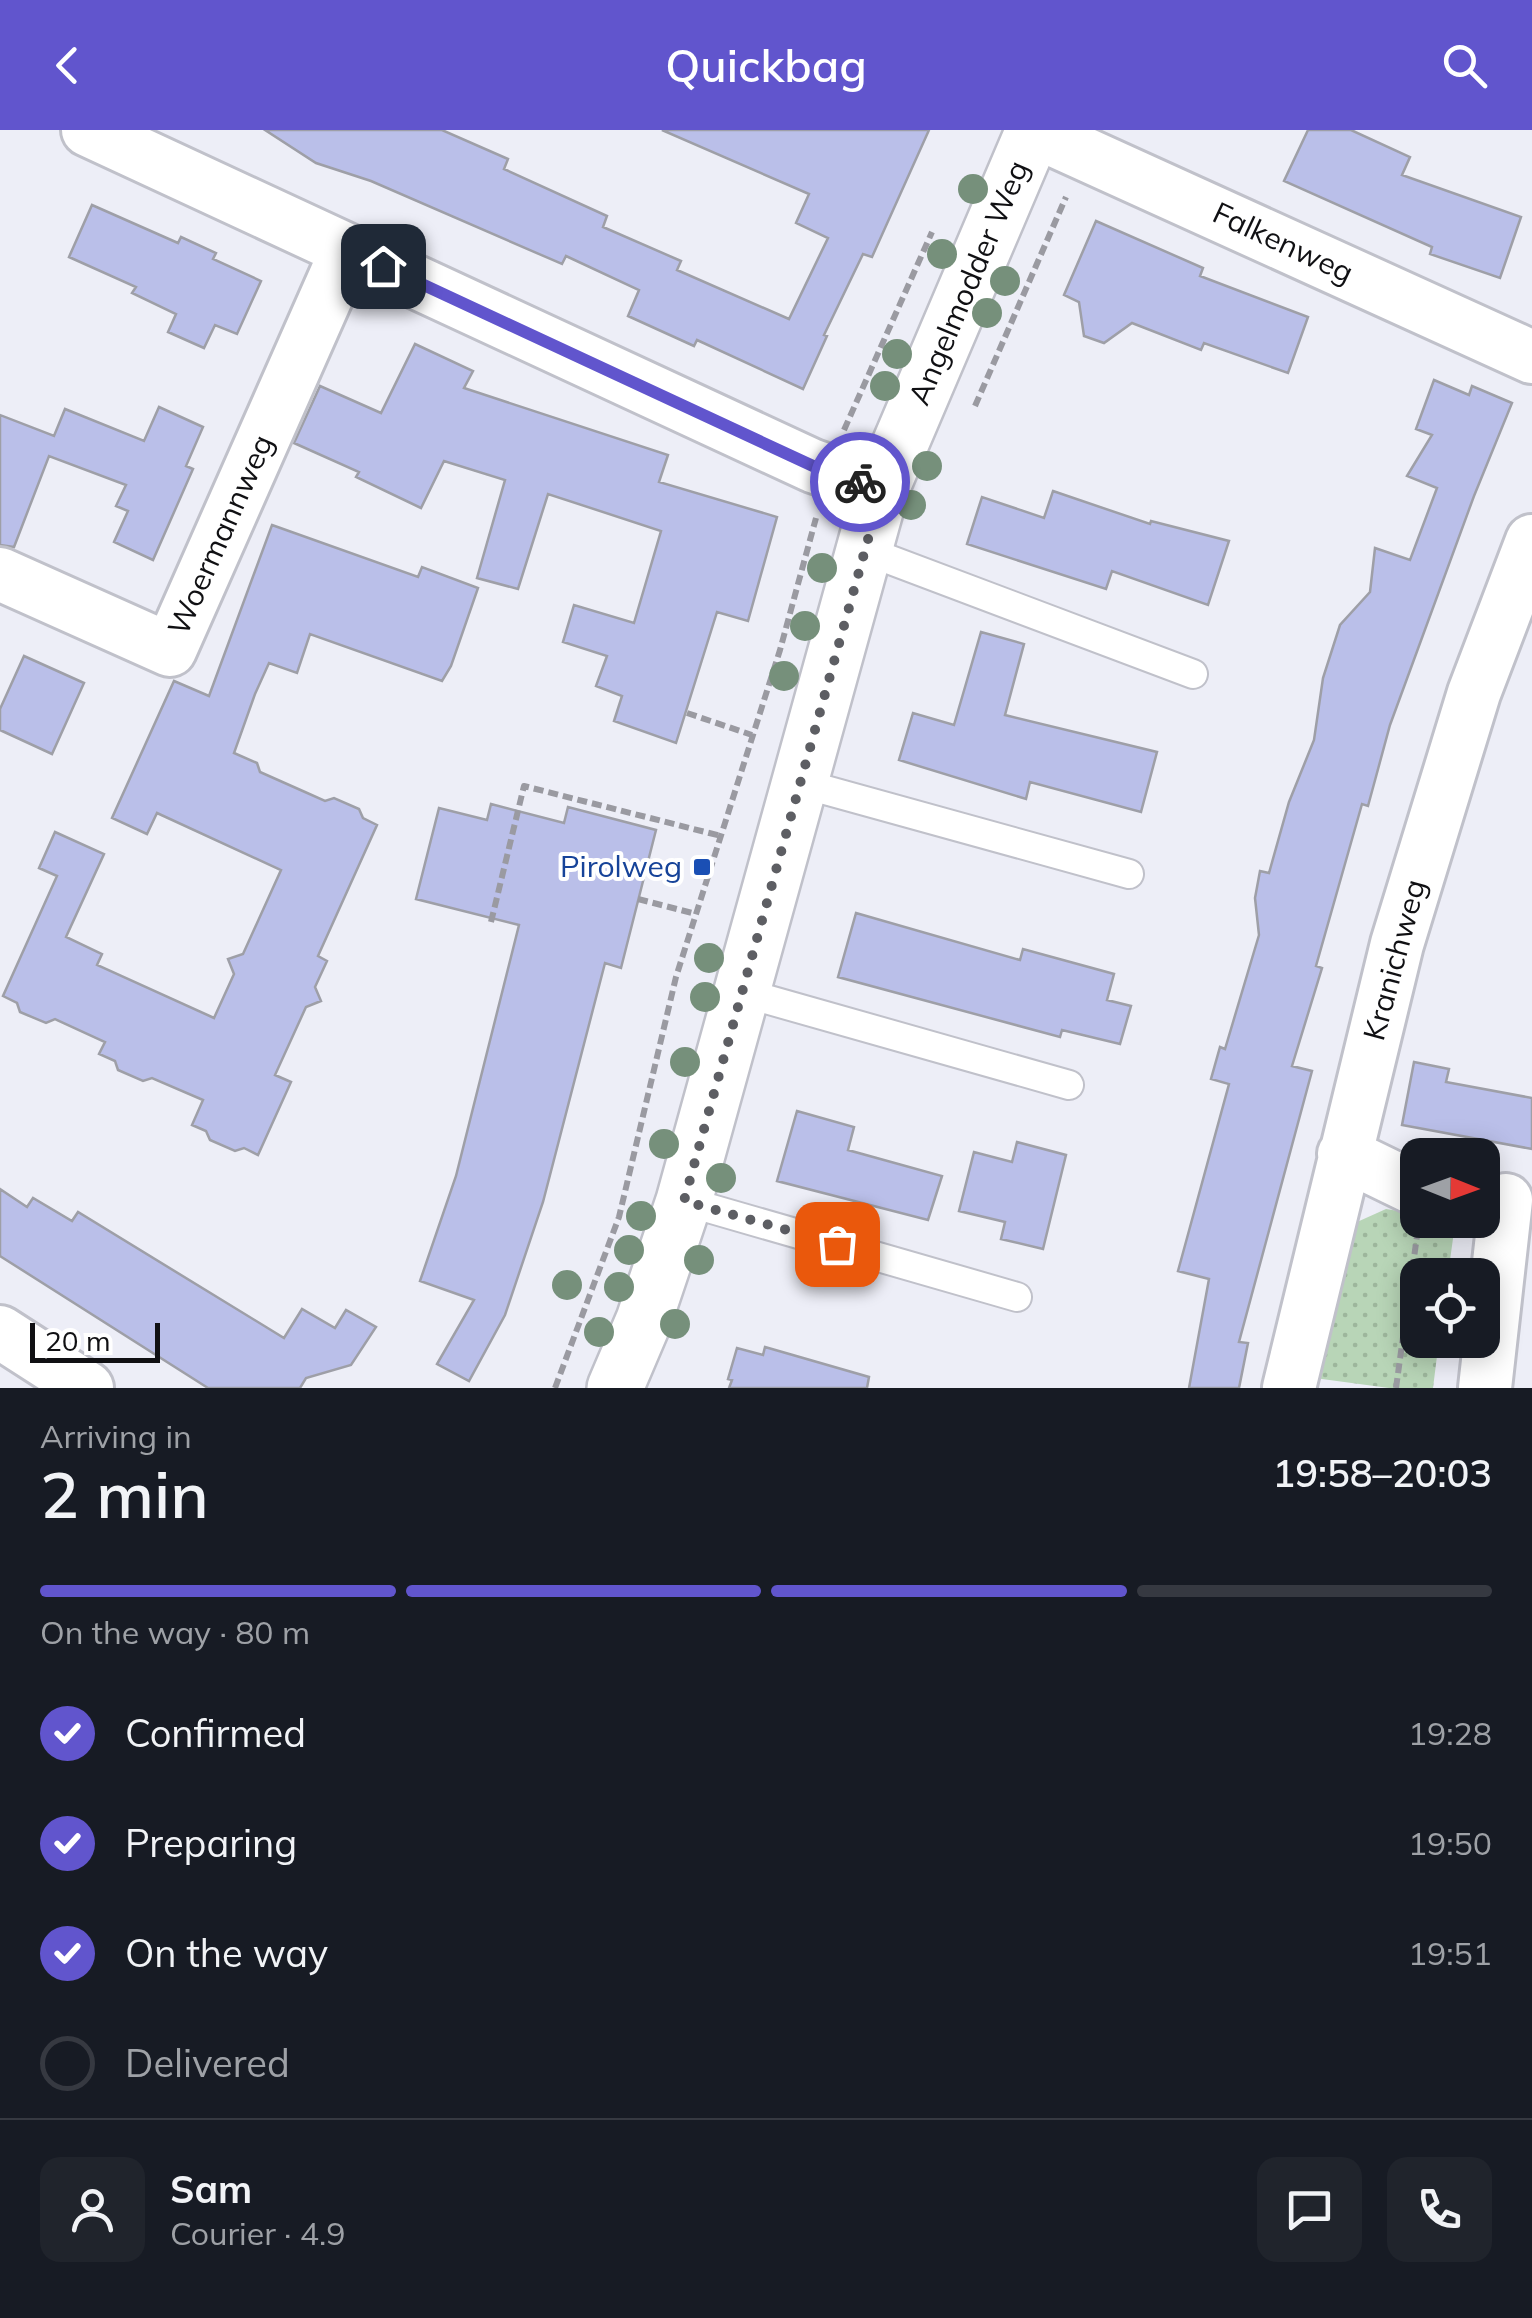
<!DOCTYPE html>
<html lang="en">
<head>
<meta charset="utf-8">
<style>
	body { margin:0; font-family:Mulish,sans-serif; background:#20242c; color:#f1f3f6; height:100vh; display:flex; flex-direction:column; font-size:38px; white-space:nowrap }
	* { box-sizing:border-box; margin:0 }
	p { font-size:32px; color:#9ea1a6 }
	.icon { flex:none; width:55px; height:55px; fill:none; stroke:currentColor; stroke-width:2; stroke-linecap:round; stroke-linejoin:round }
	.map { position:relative; height:1258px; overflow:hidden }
	.panel { display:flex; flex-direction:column; background:#171b24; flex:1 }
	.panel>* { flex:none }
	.needle { width:65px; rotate:91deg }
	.controls { position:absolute; left:1400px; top:1008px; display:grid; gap:20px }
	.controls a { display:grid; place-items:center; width:100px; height:100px; border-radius:20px; background:#171b24; box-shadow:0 5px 25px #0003; font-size:50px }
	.scale { position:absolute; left:30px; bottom:25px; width:130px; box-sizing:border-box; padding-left:10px; border:5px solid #101013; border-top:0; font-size:28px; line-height:35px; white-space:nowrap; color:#101013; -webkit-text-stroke:8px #fff; paint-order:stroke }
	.pin { position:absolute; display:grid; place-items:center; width:85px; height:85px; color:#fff; margin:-42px; border-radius:20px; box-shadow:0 5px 15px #0006 }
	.courier { position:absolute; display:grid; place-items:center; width:100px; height:100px; margin:-50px; border:8px solid #6155cd; border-radius:50%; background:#fff; color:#222; box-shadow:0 2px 12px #0007 }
	.overview em { font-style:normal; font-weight:600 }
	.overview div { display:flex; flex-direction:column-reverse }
	.overview { display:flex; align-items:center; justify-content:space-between; height:170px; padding:0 40px }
	h1 { font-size:65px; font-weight:600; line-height:75px }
	.bar { display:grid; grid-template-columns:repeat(4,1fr); gap:15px 10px; align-content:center; height:120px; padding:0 40px }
	.bar i { height:12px; border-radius:8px; background:#363941 }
	.bar .current { background:#6155cd }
	.bar p { grid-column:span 4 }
	.line { display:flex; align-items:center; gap:25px; padding:0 40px; border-top:2px solid #363941 }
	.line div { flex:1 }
	.round { display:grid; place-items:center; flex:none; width:105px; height:105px; border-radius:20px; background:#20242c }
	ol { padding:0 40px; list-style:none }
	li { display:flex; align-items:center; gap:30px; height:110px }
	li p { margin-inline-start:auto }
	li .icon { padding:10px; border-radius:50%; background:#6155cd; color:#fff; stroke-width:4 }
	li:last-child { color:#9ea1a6 }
	li i { width:55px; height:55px; border:5px solid #363941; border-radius:50% }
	header { display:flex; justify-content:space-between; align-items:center; height:130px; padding:0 40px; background:#6155cd; color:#fff; font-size:45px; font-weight:600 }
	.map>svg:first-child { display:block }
	.grass { fill:url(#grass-dots) }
	.building { fill:#babfe9; stroke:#9e9fa7; stroke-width:2.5 }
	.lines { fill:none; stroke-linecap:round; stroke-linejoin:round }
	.service-casing { stroke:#c0c1ca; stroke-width:32 }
	.minor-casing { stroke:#c0c1ca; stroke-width:58 }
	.tertiary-casing { stroke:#c0c1ca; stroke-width:60 }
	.path { stroke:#9a9aa1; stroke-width:6; stroke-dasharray:10 5; stroke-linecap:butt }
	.service { stroke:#fff; stroke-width:28 }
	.minor { stroke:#fff; stroke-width:52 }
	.tertiary { stroke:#fff; stroke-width:55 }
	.tree { fill:#76907b }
	.done { stroke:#5d5e63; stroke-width:10; stroke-dasharray:0 18 }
	.route { stroke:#6155cd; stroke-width:12 }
	.transit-dot { fill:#1a4fb4; stroke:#fff; stroke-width:4 }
	.labels { text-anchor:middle; stroke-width:8; stroke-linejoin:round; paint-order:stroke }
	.street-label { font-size:30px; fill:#101013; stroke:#fff }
	.transit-label { font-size:30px; fill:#164399; stroke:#fff; text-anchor:end }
</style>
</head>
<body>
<header><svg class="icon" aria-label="back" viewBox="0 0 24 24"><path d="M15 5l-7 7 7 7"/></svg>Quickbag<svg class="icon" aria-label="search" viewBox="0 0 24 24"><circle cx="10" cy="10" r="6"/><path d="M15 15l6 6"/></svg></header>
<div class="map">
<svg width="1532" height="1258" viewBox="0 0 1532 1258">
	<defs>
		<pattern id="grass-dots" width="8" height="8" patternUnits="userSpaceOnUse" patternTransform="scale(2.5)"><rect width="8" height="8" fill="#b8d5b7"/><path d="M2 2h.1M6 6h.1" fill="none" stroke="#9db69c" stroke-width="1.8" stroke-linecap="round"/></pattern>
	</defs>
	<rect width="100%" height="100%" fill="#edeef7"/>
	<path class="grass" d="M1386,1079L1417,1084L1418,1090L1455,1094L1448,1145H1418V1210H1439L1433,1258H1389L1307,1247L1340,1113L1357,1092Z"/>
	<path class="building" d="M265,0H442L508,29L504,39L607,86L603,97L681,131L677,140L789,189L828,108L796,93L809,64L662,0H929L872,127L863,124L824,205L827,206L803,259L697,210L694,216L628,186L639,160L566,126L562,134L371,51L316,33Z
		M1308,0H1351L1410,27L1402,45L1521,87L1500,148L1430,124L1432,117L1284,51Z
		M92,75L178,113L181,107L216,123L213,129L261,151L237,204L215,195L204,218L168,202L176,184L132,163L136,157L69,127Z
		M1096,91L1203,138L1200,146L1308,187L1288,243L1204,213L1201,220L1132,193L1104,213L1084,206L1079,172L1064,165Z
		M415,214L473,241L464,258L668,325L659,352L777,387L748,491L717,482L676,613L614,591L622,566L596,556L607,526L563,512L574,475L634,493L661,401L548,364L518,459L477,448L505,350L444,331L421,378L356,347L359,342L294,313L320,256L381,283Z
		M1434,250L1469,265L1472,256L1512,273L1474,366L1390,595L1368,676L1362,674L1316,836L1322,838L1292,936L1312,941L1239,1212L1248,1213L1239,1258H1189L1209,1149L1178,1141L1229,954L1211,949L1220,917L1225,919L1259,805L1255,768L1260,741L1269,743L1289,672L1314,610L1323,548L1340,495L1370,462L1375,418L1410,430L1437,358L1407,346L1432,305L1416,299Z
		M159,277L203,297L186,336L193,339L153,430L114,412L128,381L116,376L126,355L49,326L14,417L0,415V285L54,306L65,279L144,311Z
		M1053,361L1150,394L1151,391L1229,411L1208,475L1112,441L1106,459L967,414L982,367L1044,388Z
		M272,395L418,447L422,437L478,458L451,536L442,551L310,504L297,543L269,533L255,564L234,623L257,633L260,642L305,662L325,671L334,668L359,679L363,688L377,695L318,826L327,831L315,857L321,871L306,877L275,945L291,952L258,1025L244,1018L235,1021L210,1010L206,1001L192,995L203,970L152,948L143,951L118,940L115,931L99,924L105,912L55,889L46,893L20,882L17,873L3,866L57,746L39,738L55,702L104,724L66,807L102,824L97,835L214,888L234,844L228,829L243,824L281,740L157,683L147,704L112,688L174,551L209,566Z
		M981,502L1024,514L1005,585L1157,622L1141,682L1030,652L1026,669L899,630L913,583L954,595Z
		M24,526L84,553L52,624L0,600V579Z
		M491,674L564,693L568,677L656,700L621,838L605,833L543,1072L505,1185L469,1251L437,1234L474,1170L420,1151L456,1046L519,795L416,769L439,678L487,690Z
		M856,783L1020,830L1023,819L1114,844L1107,870L1131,876L1120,914L1062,900L1060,907L838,847Z
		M1414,932L1449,939L1446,952L1532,968V1019L1402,995Z
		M797,981L854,997L848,1020L942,1046L928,1090L777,1051Z
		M1017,1012L1066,1025L1043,1119L1001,1109L1005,1092L959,1081L974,1022L1012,1032Z
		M0,1059L27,1077L33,1068L72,1091L78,1082L284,1208L302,1179L335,1198L346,1180L376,1197L351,1235L306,1248L300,1258H208L0,1126Z
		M765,1217L869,1247L867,1258H729L732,1250L728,1249L737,1218L763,1225Z"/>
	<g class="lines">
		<g class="service-casing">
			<path id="service" d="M864,420L1193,544
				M800,653L1129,744
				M741,862L1069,955
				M684,1071L1017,1167"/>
		</g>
		<g class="minor-casing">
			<path id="minor" d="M88,0L813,336L881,359
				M1032,0L1532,227
				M0,444L170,520L347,120
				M1344,1024L1418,1060
				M0,1202L87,1258
				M1289,1258L1397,814L1474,563L1532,411
				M1485,1258L1506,1070"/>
		</g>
		<g class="tertiary-casing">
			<path id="tertiary" d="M615,1258L644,1190L684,1071L881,359L1034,0"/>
		</g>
		<path class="path" d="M975,276L1066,67
			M844,300L932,102
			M687,583L752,605
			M638,769L696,784
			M491,792L524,656L721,706
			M555,1258L619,1087L676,847L780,520L816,388
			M1396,1258L1417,1106"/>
		<use href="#service" class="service"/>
		<use href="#minor" class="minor"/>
		<use href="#tertiary" class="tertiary"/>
	</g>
	<g class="tree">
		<circle cx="973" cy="59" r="15"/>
		<circle cx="942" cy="124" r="15"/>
		<circle cx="1005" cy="151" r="15"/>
		<circle cx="987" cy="183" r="15"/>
		<circle cx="897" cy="224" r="15"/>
		<circle cx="885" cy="256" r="15"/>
		<circle cx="927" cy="336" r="15"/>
		<circle cx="911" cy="375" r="15"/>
		<circle cx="822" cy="438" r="15"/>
		<circle cx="805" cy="496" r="15"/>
		<circle cx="784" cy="546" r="15"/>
		<circle cx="709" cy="828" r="15"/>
		<circle cx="705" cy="867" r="15"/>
		<circle cx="685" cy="932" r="15"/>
		<circle cx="664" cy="1014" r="15"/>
		<circle cx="721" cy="1048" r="15"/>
		<circle cx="641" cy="1086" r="15"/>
		<circle cx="629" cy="1120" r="15"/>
		<circle cx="699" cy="1130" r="15"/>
		<circle cx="567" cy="1155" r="15"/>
		<circle cx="619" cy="1157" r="15"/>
		<circle cx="675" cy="1194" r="15"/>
		<circle cx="599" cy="1202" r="15"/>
	</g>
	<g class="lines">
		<path class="done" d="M837,1114L684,1071L882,359L860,352"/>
		<path class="route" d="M383,136L813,336L860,352"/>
	</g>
	<rect class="transit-dot" x="692" y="727" width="20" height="20" rx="5"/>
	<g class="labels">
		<g class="street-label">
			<text transform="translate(1283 113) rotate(25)" y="10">Falkenweg</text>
			<text transform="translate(969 153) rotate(-67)" y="10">Angelmodder Weg</text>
			<text transform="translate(221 405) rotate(-66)" y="10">Woermannweg</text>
			<text transform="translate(1395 830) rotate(-75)" y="10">Kranichweg</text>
		</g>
		<g class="transit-label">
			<text x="682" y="747">Pirolweg</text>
		</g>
	</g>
</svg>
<div class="controls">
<a><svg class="needle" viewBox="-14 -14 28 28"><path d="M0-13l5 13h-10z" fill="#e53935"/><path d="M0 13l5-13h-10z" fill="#9ea1a6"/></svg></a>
<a><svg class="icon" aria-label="locate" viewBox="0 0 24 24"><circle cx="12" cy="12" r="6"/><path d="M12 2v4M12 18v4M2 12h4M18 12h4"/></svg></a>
</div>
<div class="scale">20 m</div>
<div class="pin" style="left:837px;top:1114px;background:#ea580c"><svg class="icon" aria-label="bag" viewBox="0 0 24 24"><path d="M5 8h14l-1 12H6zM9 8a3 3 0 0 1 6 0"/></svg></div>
<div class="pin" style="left:383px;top:136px;background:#1f2937"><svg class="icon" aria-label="home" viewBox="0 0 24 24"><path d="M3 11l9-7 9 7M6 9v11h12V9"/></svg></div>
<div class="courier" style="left:860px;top:352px"><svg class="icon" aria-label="bike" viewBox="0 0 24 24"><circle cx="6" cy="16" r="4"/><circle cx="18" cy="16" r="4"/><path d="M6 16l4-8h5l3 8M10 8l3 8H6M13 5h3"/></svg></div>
</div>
<section class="panel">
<div class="overview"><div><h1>2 min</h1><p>Arriving in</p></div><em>19:58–20:03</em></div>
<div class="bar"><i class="current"></i><i class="current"></i><i class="current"></i><i></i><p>On the way · 80 m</p></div>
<ol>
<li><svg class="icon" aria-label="check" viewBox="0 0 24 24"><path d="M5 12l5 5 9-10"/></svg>Confirmed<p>19:28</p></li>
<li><svg class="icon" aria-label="check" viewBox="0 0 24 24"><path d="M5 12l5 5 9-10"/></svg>Preparing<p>19:50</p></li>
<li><svg class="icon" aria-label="check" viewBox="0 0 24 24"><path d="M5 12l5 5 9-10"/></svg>On the way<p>19:51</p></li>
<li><i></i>Delivered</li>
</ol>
<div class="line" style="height:180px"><a class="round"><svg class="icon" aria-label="person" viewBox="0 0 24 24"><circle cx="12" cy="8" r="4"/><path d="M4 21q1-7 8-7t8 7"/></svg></a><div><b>Sam</b><p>Courier · 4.9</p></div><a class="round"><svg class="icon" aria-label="chat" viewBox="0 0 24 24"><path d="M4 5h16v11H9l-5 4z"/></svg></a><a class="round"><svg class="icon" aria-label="phone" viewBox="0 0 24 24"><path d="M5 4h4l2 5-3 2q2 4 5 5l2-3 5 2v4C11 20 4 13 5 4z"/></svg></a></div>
</section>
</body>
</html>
